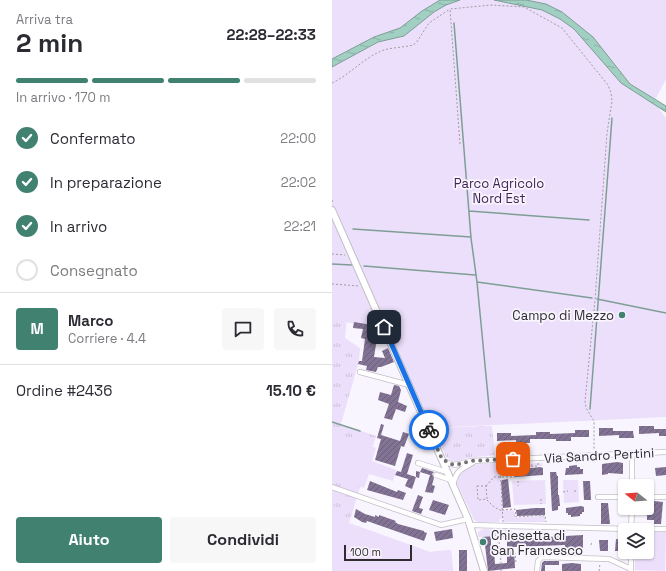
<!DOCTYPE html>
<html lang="it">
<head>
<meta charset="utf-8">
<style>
	body { margin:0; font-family:"Space Grotesk",sans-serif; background:#f7f7f7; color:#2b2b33; height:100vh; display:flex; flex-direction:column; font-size:15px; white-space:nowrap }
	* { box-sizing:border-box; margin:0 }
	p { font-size:13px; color:#7c7c81 }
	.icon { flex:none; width:22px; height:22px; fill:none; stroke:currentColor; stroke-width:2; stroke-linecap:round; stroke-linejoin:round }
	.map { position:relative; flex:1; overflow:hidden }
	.details { display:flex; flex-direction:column; background:#fff; width:332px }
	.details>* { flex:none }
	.needle { width:26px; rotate:287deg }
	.controls { position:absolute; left:286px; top:479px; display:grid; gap:8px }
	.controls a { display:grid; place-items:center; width:36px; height:36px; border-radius:4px; background:#fff; box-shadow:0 1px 3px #0004; font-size:20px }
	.scale { position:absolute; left:12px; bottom:10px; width:68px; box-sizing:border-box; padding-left:4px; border:2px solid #2e2c2f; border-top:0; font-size:11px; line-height:14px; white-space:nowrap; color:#2e2c2f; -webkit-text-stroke:3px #f9f5fe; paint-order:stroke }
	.pin { position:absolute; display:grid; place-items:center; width:34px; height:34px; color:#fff; margin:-17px; border-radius:8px; box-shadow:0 2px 6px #0006 }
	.courier { position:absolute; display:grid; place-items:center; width:40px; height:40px; margin:-20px; border:3px solid #1a73e8; border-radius:50%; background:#fff; color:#222; box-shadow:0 1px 5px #0007 }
	.headline em { font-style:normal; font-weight:700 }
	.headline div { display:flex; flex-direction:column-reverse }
	.headline { display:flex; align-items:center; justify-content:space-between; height:68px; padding:0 16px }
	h1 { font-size:26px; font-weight:700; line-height:30px }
	.bar { display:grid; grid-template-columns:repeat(4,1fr); gap:6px 4px; align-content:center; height:48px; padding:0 16px }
	.bar i { height:5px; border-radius:3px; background:#e1e1e2 }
	.bar .on { background:#418170 }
	.bar p { grid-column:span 4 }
	.line { display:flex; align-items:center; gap:10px; padding:0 16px; border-top:1px solid #e1e1e2 }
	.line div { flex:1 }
	.round { display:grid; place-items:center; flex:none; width:42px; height:42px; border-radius:4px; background:#f7f7f7 }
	ol { padding:0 16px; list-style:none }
	li { display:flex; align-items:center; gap:12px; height:44px }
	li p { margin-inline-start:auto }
	li .icon { padding:4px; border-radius:50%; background:#418170; color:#fff; stroke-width:4 }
	li:last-child { color:#7c7c81 }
	li i { width:22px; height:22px; border:2px solid #e1e1e2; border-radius:50% }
	.action { display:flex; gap:8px; margin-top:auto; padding:8px 16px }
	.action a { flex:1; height:46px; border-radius:4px; background:#418170; color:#fff; font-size:16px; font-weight:700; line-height:46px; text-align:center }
	.action a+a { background:#f7f7f7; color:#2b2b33 }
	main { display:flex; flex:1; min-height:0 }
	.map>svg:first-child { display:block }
	.grass { fill:url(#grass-tufts) }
	.green { fill:#ecdffb }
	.water { fill:url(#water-ripples); stroke:#7e9e95 }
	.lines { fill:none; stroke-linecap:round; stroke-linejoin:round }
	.stream { stroke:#7e9e95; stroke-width:1.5 }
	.building { fill:url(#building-hatch) }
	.street-casing { stroke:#c2bec6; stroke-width:6 }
	.secondary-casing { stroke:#c2bec6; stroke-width:8 }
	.path { stroke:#9f9ca2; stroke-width:1; stroke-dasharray:2 2; stroke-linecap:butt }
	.street { stroke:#fff; stroke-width:4.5 }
	.secondary { stroke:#fff; stroke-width:6 }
	.done { stroke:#757277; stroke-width:4; stroke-dasharray:0 7.2 }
	.route { stroke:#1a73e8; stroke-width:5 }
	.poi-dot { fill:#418170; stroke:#f9f5fe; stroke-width:1.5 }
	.labels { text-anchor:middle; stroke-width:3.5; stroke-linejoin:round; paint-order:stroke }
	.park-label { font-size:13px; fill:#3f2755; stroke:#f9f5fe }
	.poi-label { font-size:13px; fill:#2e2c2f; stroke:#f9f5fe; text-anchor:end }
	.street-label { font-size:13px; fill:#2e2c2f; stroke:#f9f5fe }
</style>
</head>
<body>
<main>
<section class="details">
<div class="headline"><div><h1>2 min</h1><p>Arriva tra</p></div><em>22:28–22:33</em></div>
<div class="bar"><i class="on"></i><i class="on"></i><i class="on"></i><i></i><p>In arrivo · 170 m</p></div>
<ol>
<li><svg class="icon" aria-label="check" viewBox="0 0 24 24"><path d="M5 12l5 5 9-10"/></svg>Confermato<p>22:00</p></li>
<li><svg class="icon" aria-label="check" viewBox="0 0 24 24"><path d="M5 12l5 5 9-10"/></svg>In preparazione<p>22:02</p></li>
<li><svg class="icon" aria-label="check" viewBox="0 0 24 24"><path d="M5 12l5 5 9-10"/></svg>In arrivo<p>22:21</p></li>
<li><i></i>Consegnato</li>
</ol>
<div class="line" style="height:72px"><b class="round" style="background:#418170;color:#fff">M</b><div><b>Marco</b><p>Corriere · 4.4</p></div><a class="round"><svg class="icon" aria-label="chat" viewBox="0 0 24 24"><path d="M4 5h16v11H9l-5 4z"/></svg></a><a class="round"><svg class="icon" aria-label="phone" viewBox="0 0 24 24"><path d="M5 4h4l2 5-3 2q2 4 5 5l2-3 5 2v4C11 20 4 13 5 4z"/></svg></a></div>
<div class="line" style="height:52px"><div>Ordine #2436</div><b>15.10 €</b></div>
<div class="action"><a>Aiuto</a><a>Condividi</a></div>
</section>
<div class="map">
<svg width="334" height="571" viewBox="0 0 334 571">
	<defs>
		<pattern id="grass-tufts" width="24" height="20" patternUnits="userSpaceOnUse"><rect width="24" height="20" fill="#ecdffb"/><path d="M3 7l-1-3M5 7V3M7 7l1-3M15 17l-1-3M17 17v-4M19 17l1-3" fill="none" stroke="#cbc0d7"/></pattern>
		<pattern id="water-ripples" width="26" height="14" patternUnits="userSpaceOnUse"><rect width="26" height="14" fill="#a1cfc1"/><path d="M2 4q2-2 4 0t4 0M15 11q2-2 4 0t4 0" fill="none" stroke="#8bb2a6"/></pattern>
		<pattern id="building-hatch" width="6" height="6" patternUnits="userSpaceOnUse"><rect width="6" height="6" fill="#827394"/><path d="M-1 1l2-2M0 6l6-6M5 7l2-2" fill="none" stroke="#6b5f79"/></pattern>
	</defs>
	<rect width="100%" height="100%" fill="#f9f5fe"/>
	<path class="grass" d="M0,262L18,287L13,338L28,348L27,361L9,424L44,436L17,523L98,552L119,550L121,571H0Z
		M160,426L163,455L135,458L125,462L120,461L114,457L102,428Z
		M210,463V466L181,467V475L169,476V465Z
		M171,510H182L183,518L213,516V522H172Z
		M151,529L180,530L181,535L146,537V532Z"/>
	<path class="green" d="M0,0H334V79L322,102L334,118V417L100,428L56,329L0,320Z
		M0,433L44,448L40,461L64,470L61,481L37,474L32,488L0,478Z
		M167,460L172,519H168L167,522H146L142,520L124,481L128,471L142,465L162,463Z
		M213,480L214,504L182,505L180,481Z
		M231,480H246L247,502L232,503Z
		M0,491L6,503L1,502L5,514L16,523L98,552L119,550L121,571H0Z
		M315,531L334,532L333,571L303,570V552H315Z"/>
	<path class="water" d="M108,0H128L114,5L102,12L72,36L46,42L0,67V59L42,37L68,28L90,11Z
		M162,0H194L214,4L230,12L261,37L298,84L334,106V112L289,83L242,29L228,19L210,10Z"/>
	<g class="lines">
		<path class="stream" d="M122,23L139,238L145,282L158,417
			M137,211L257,220
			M21,229L139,237
			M0,264L20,265
			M32,266L143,275
			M145,282L260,298
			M265,299L334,313
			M258,409L280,118
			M0,422L28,431"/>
	</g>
	<path class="building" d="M22,322L40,325L44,327L47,333L45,340V338L42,357L53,358L50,351L56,348L62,362L49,367H46L44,372L34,370L35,366L26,364L27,361H30L33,339L29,338L31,329L21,328Z
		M62,385L67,386L69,390L66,402L75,406L73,412L64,409L60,420L52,418L57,404L46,400L48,392L59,395Z
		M49,424L52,425L49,435L68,441L71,432L77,434L72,447L69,446L63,466L43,460L49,439L45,438Z
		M307,426H322V429H334V436H327V433L307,434Z
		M267,428H281V431H301L302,438H287V435L267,436Z
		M243,430H257V437H239V441H224V439H198V443H184V440L165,441V433H179V436L204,435V432H218V434L243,433Z
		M75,453L81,455L75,474L84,477V471L88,472L87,478L84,477L80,489L73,486L76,479L63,475L65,471L69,472Z
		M285,462L291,463V474L276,473V474L270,475V464Z
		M245,465V467H248V469H251V474L233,475L234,468H237V466Z
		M208,467L211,468V475L183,477V470Z
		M334,467V475L324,476L323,468Z
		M90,468L102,472L100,474L102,478L100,485L103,486L101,493L93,492L98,475L88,472Z
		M218,472H224L225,476H226V495H227L228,506H226V510L220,511Z
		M176,479L179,507L171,508L169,482L170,480Z
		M38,481L65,492L66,490L74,493L71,500L35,490Z
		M251,481H258L259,500H252Z
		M86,495L91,497L87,508L91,509L89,514L80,511Z
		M101,500L117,505L113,515L97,510Z
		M322,501L331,502L329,524H322V520H315V509H322Z
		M269,503H276L278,524H269Z
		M249,506L252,507V512H250V514H248V516L239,517V515H236V513H234V508Z
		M203,508H213V515L185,516L184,510Z
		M24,509L33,514L43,517V515L47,517V515L64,521L63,522L66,524L92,531V532L95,533L92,541L35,521L34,523L30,522L22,517Z
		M120,529L121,538L104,541L102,532Z
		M181,535V539L251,535V548H233V545L182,547L183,568L156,571L153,545L149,543L150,537L162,536L159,539V549L162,551L163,564L175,563V539L169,536Z
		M284,539L292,540L291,551H283Z
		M267,540H276V551H268Z
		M127,550H135V571H127Z
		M212,561H227V565H213V571H209L210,563Z
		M240,563L249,564V571H230V564Z"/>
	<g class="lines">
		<g class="street-casing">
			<path id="street" d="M28,372L77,385
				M110,460C122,467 125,465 138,461L334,452
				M86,463L115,472
				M104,475L119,480
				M121,485C125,468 130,470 143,461
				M300,486V453
				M0,487L109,525L136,519
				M266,497H293
				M315,497H334
				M138,525L299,529H334
				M299,530L300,508
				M205,571L206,561L210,557L277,559L299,569
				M299,571V552"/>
		</g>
		<g class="secondary-casing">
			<path id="secondary" d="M0,210L136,519L152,571"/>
		</g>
		<path class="path" d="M0,83C17,75 30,60 47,52C57,47 70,48 81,45L84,43L97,23L118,9
			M128,144L118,9L159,5L192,7L230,28L276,85L279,93L280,101L275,133L263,300L253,401L254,408L262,421V450
			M0,200L1,204
			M0,254L13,255
			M0,284L27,286
			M168,464L171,522
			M183,467L206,466V463
			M186,481V486
			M145,486H154L155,499L146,500Z
			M154,486L162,477H183L182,464
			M242,491H246
			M231,492L236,491
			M209,499V504
			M155,500L162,507L170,511
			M170,510L183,509L184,517L213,515L214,522
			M166,530L169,563
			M259,545L260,541
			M182,553H183L184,563
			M162,554H175
			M169,570V571
			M267,571L268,564"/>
		<use href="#street" class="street"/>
		<use href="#secondary" class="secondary"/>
	</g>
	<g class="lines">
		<path class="done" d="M97,430L110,459L119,464L124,465L138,461L181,459"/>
		<path class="route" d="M52,327L97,430"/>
	</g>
	<g class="poi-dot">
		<circle cx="290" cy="315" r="4"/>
		<circle cx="151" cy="542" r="4"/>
	</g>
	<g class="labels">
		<g class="park-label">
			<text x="167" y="188">Parco Agricolo<tspan x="167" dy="15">Nord Est</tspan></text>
		</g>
		<g class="poi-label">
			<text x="282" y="320">Campo di Mezzo</text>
			<text x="159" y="540" text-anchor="start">Chiesetta di<tspan x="159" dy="15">San Francesco</tspan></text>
		</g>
		<g class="street-label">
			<text transform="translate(267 455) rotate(-3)" y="5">Via Sandro Pertini</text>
		</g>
	</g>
</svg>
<div class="controls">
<a><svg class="needle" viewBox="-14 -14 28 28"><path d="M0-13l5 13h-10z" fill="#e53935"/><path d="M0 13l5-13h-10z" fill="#7c7c81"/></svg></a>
<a><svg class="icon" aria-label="layers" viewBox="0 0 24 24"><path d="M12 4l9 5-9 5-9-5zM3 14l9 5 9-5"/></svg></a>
</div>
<div class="scale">100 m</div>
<div class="pin" style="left:181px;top:459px;background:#ea580c"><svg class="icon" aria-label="bag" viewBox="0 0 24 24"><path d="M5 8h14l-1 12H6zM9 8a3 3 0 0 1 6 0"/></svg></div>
<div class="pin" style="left:52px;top:327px;background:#1f2937"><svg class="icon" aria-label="home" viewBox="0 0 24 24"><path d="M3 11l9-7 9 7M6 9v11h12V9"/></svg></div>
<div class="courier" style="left:97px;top:430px"><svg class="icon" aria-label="bike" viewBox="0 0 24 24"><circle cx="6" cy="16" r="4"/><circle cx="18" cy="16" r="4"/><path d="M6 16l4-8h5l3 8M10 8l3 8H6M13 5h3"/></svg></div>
</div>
</main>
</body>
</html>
